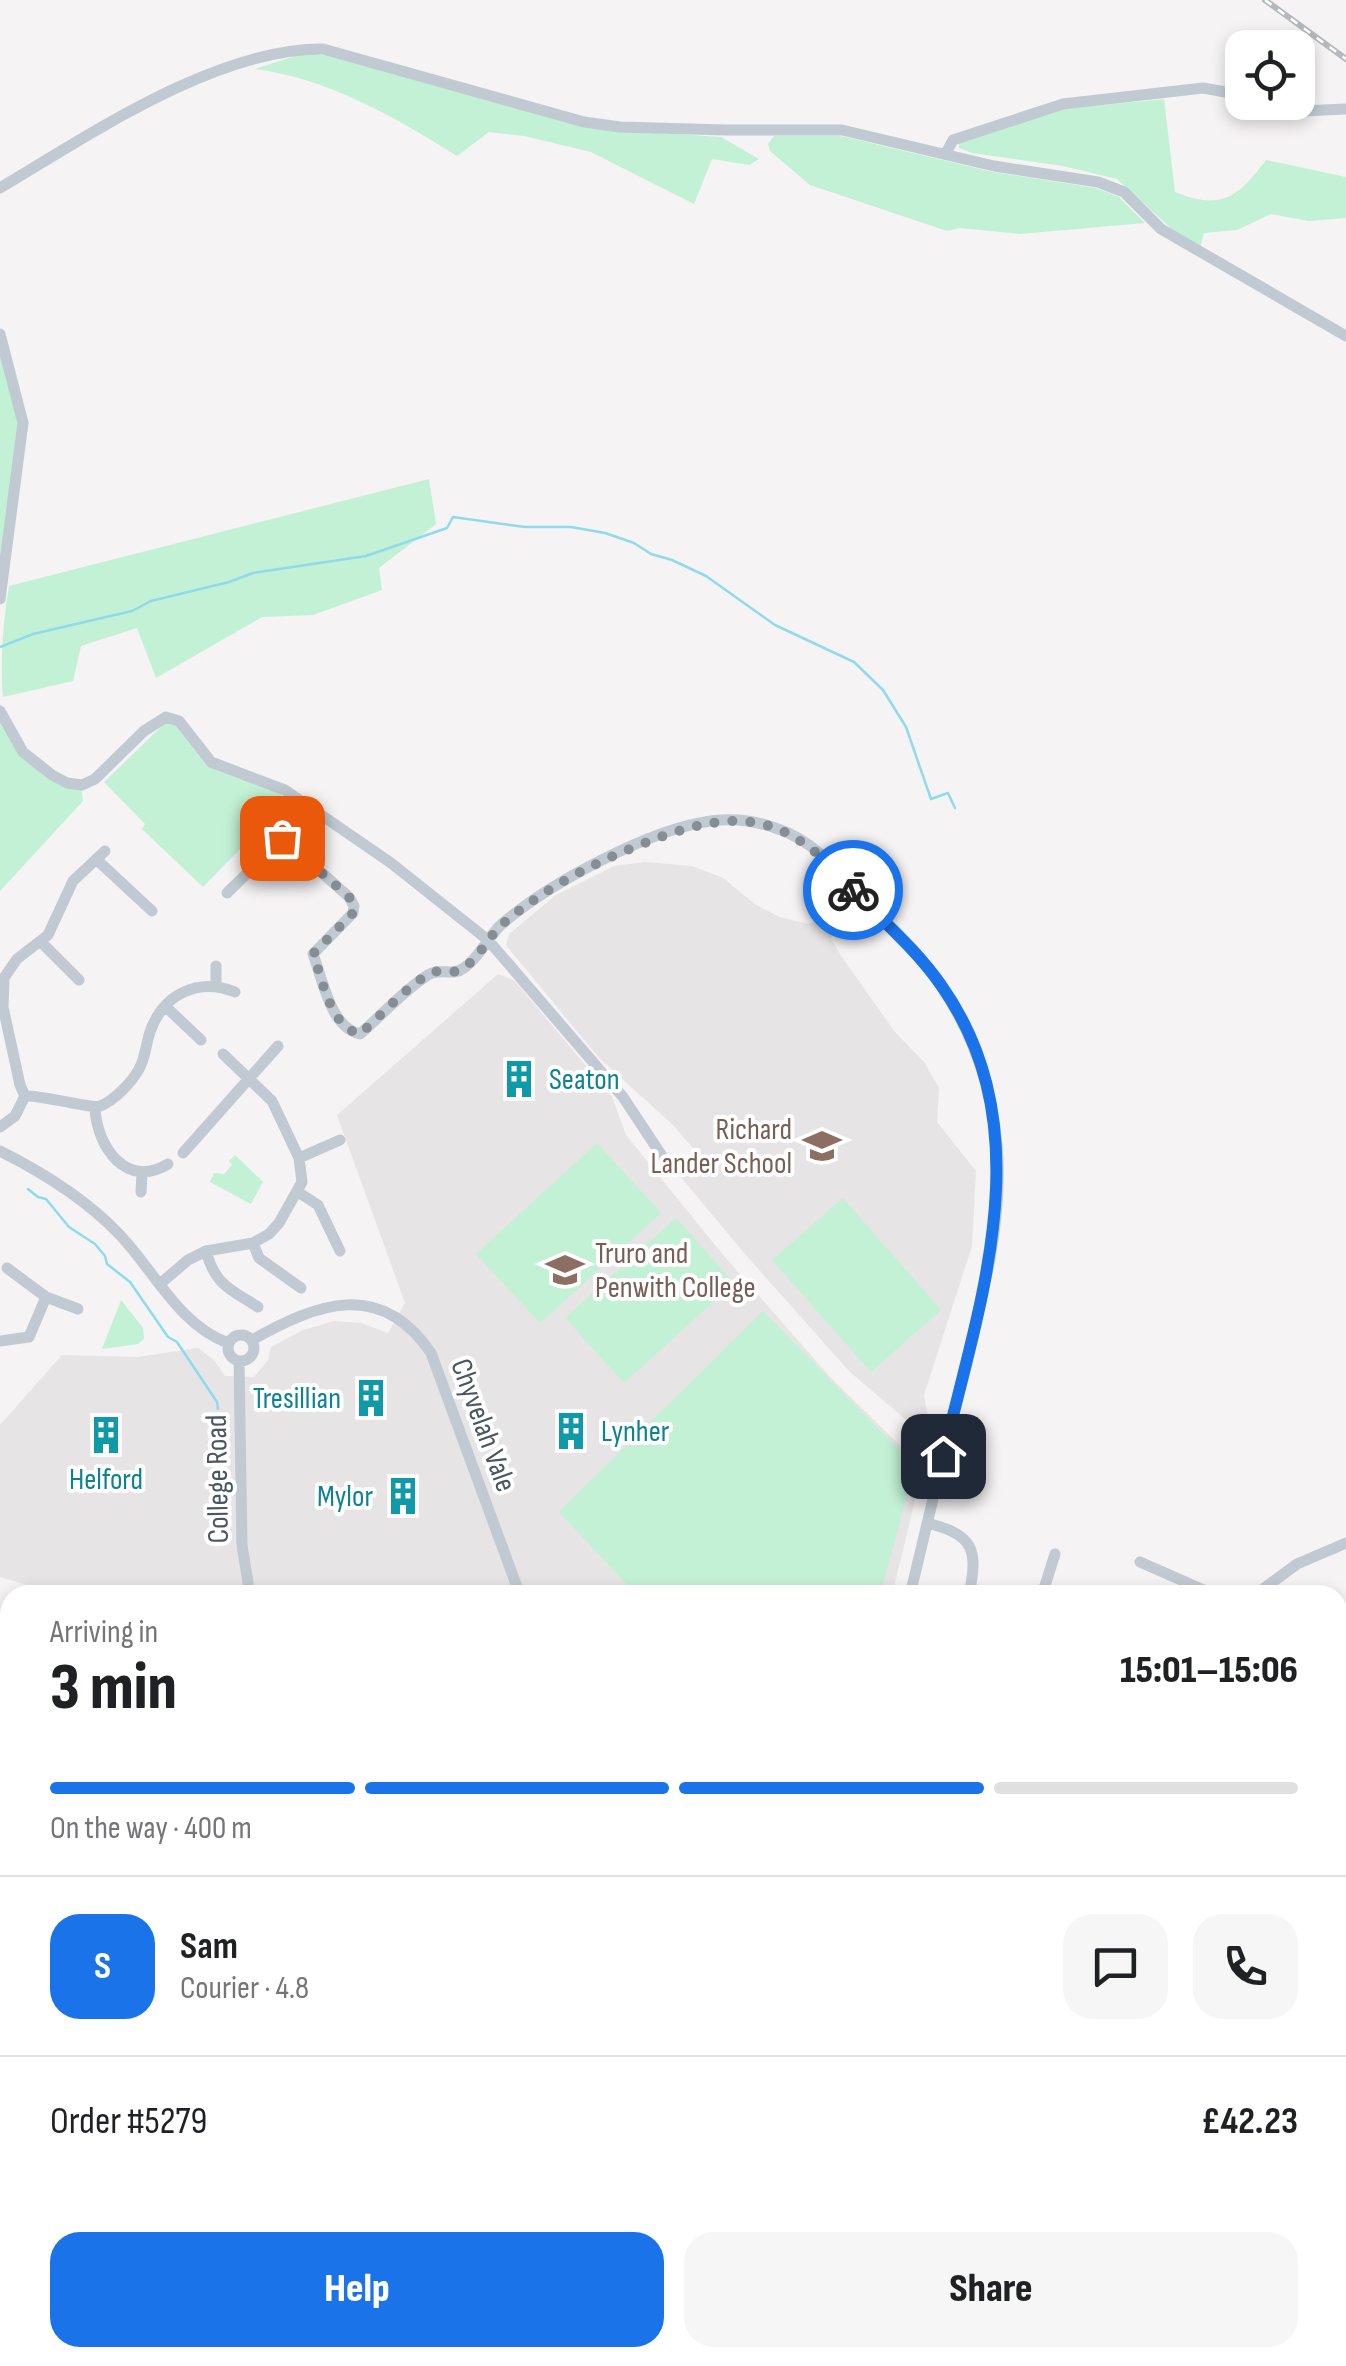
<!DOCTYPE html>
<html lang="en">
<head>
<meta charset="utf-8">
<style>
	body { margin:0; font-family:"Sofia Sans Condensed",sans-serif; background:#f6f6f6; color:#202124; height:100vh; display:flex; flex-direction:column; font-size:38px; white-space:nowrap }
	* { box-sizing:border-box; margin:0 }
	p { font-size:32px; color:#757577 }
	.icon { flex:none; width:55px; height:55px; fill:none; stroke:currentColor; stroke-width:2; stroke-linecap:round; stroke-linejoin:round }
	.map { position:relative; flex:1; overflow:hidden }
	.panel { position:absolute; left:0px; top:1585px; width:1348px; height:782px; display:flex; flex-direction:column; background:#fff; border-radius:30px 30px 0 0; box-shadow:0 5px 15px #0003 }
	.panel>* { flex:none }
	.tools { position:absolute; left:1225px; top:30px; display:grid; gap:20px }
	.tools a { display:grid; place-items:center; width:90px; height:90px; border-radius:20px; background:#fff; box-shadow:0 5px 15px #0003; font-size:50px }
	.pin { position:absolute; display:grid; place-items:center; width:85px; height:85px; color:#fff; margin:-42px; border-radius:20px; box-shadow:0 5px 15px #0006 }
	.courier { position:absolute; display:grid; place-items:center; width:100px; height:100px; margin:-50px; border:8px solid #1a73e8; border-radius:50%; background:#fff; color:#222; box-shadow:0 2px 12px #0007 }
	.overview em { font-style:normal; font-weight:800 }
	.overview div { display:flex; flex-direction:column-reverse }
	.overview { display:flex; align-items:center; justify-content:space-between; height:170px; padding:0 50px }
	h1 { font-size:65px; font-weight:800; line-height:75px }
	.bar { display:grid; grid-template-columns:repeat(4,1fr); gap:15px 10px; align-content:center; height:120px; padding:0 50px }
	.bar i { height:12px; border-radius:8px; background:#e0e0e0 }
	.bar .active { background:#1a73e8 }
	.bar p { grid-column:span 4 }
	.line { display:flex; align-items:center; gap:25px; padding:0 50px; border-top:2px solid #e0e0e0 }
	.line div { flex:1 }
	.round { display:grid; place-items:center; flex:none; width:105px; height:105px; border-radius:30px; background:#f6f6f6 }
	.button { display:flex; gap:20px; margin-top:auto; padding:20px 50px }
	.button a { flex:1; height:115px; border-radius:30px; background:#1a73e8; color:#fff; font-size:40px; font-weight:800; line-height:115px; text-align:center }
	.button a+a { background:#f6f6f6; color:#202124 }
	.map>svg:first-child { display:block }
	.commercial { fill:#fdf9ef }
	.education { fill:#e6e4e5 }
	.green { fill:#c3f1d5 }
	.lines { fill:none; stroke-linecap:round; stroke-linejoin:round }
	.stream { stroke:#90daee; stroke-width:2.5 }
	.highway-casing { stroke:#7690ad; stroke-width:22 }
	.minor { stroke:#c1cad2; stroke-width:11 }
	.highway { stroke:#8ba5c1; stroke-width:18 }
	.rail-casing { stroke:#b5b8bd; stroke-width:6 }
	.rail { stroke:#fff; stroke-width:2.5; stroke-dasharray:8; stroke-linecap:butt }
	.done { stroke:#868d94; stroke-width:10; stroke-dasharray:0 18 }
	.route { stroke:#1a73e8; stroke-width:12 }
	.labels { text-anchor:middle; stroke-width:8; stroke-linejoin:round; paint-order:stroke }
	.culture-label { font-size:30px; fill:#0d838f; stroke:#fff; text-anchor:start }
	.education-label { font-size:30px; fill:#785e54; stroke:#fff; text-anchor:end }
	.street-label { font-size:30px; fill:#4a5661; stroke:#fff }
</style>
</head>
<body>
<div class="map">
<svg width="1346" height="2366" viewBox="0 0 1346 2366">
	<rect width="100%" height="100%" fill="#f5f3f3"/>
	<path class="commercial" d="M0,1666L10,1669V1767L0,1774Z"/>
	<path class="education" d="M645,862L692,866L723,878L756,905L780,917L807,924L817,922L823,908L837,916L831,939L842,957L894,1031L924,1062L939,1088L937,1122L976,1171L972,1246L924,1395L933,1443L849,1371L745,1254L680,1176L701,1157L671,1123L599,1058L506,945L509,934L556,895L614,866Z
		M498,974L515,981L612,1097L626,1135L719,1250L830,1377L923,1468L892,1595H61L0,1577V1425L62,1355L137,1357L198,1348L213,1359L225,1376L254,1377L268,1360L271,1347L303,1330L334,1321L361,1323L388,1333L405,1303L337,1115Z"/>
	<path class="green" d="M298,55H326L587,128L721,137L759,159L749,165L712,159L694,204L591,152L524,136L489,132L457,156C397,118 327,78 255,69Z
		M1164,99L1175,192C1222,211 1238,197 1266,160L1346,177V218L1309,221L1271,214L1237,230L1204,233L1200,248L1176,233L1117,179L1063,166L972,153L959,148V143L1064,109Z
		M774,136H841L993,172L1096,188L1119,197L1145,223L1020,234L960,228L947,231L810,185L770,151L768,144Z
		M0,334L23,423L0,597Z
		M429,479L436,524L379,568L382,590L313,615L262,617L156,678L137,628L81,646L73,681L3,697C0,662 3,621 9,586Z
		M0,704L23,752L81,788L83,801L0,891Z
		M166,722L175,725L206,765L281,794L284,804L203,887L142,829L145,824L104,782Z
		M597,1143L661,1213L540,1323L476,1254Z
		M235,1155L263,1182L251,1204L210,1182L214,1173L224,1174L232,1165L229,1161Z
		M843,1198L941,1310L871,1372L772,1260Z
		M676,1218L734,1283L624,1383L565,1318Z
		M121,1300L143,1328L144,1339L138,1344L102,1349Z
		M763,1311L915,1466L880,1595H637L559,1512Z
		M388,2358H565L552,2366H368Z
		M721,2358H822H789L778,2366H731Z
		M823,2358H952C914,2366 861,2366 823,2358Z"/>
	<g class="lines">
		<path class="stream" d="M0,647L33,634L132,611L151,601L229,582L253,573L366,556L447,528L453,517L525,527H571L605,533L634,543L651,554L672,560L706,576L775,625L854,662L883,690L906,727L931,799L948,793L955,808
			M28,1189L38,1197L46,1199L69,1227L95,1244L105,1256L107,1264L130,1282L168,1337L177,1342L217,1402L218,1409
			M744,2358H750
			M540,2366L552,2358"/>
		<g class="highway-casing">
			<path id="highway" d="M0,1653L10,1655
				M0,1666L10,1669
				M1338,2023L1346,2028
				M1338,2045L1346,2050"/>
		</g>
		<path class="minor" d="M1268,102L1302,111L1346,109
			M946,153L953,140L1063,104L1203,88L1242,95
			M0,188C89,135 217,48 323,49L584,122L620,127L726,130H842L994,166L1098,182L1124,192L1161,229L1346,336
			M0,334L23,423L0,599
			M0,711L23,752L52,775L67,783L82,785L95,779L144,731L166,717L179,721L211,762L285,790L391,863L488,940L623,1097L668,1165
			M96,859L152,911
			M227,893L283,838L349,897L354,906L353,913L313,954C323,980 330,1027 360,1034C382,1015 404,990 428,975C440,967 452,977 464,968C481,956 487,937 503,923C550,883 650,829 711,821C733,818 757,821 778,829C824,844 851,889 885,921C953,983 994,1068 998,1160C1001,1235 979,1310 961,1382C944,1453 927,1524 910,1595
			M40,941L79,980
			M216,966V984
			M166,1007L201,1040
			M25,1096C43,1095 91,1109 100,1106C114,1101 132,1082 139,1069C145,1059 146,1044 150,1032C163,994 198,977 235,992
			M95,1108C97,1148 127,1189 168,1164
			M0,1127L15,1116L25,1096L20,1085L3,1007L4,978L17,959L48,935L73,881L105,851
			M0,1151C44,1173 86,1199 120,1235C154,1271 180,1326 228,1343
			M183,1153L278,1046
			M299,1158L340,1140
			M141,1192L142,1174
			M298,1192L318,1205L340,1251
			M253,1243L259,1258L301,1288
			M206,1251C215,1285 230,1289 258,1307
			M161,1283L188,1260L206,1251L253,1243L269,1234L279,1223L302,1182L299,1158L272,1101L223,1054
			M46,1297L78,1309
			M228 1348a13 13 0 1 1 26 0a13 13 0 1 1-26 0Z
			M252,1340C317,1303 381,1279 431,1353L520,1595
			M0,1341L29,1337L46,1297L7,1268
			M239,1361L242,1545L250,1595
			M927,1523C975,1535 978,1550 969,1595
			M1140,1562L1215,1595
			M1042,1595L1055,1554
			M1255,1595L1297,1564L1346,1543
			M0,1631L10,1634
			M1338,1690L1346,1666
			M1338,1815L1346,1812
			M1338,1961L1346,1964
			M0,2063L10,2048
			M0,2122L10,2128
			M1338,2298H1346
			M1261,2366L1263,2358"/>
		<use href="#highway" class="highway"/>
		<g class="rail-casing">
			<path id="rail" d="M1265,0L1346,59"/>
		</g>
		<use href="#rail" class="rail"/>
	</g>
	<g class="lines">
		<path class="done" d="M282,838L349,897L354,906L353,913L313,954C323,980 330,1027 360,1034C382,1015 405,988 429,974C442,967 453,977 465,967C482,954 489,935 505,922C544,889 590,865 637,846C734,807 783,808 853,890"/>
		<path class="route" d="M853,890C883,922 915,948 941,985C1043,1129 980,1301 943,1456"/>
	</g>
	<defs>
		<g id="building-bare" transform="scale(3)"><path d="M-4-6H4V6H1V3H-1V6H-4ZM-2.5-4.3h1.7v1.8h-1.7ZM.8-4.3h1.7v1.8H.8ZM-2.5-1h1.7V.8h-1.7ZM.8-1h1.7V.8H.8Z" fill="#0f9aa8" stroke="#fff" stroke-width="2.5" paint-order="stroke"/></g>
		<g id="school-bare" transform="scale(3)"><path d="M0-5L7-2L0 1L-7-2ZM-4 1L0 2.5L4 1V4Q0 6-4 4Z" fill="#8d6e63" stroke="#fff" stroke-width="2.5" paint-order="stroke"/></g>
		<g id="university-bare" transform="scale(3)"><path d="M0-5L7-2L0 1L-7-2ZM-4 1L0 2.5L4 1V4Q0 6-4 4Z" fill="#8d6e63" stroke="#fff" stroke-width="2.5" paint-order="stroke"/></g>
	</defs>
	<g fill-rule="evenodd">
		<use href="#building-bare" x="519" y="1079"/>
		<use href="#school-bare" x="822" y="1146"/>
		<use href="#university-bare" x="565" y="1270"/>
		<use href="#building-bare" x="371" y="1398"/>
		<use href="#building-bare" x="571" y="1431"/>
		<use href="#building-bare" x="106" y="1435"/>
		<use href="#building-bare" x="403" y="1496"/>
	</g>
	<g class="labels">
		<g class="culture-label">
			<text x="549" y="1089">Seaton</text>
			<text x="341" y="1408" text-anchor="end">Tresillian</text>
			<text x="601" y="1441">Lynher</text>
			<text x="106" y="1489" text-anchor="middle">Helford</text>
			<text x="373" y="1506" text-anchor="end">Mylor</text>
		</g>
		<g class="education-label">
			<text x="792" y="1139">Richard<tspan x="792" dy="34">Lander School</tspan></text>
			<text x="595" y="1263" text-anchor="start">Truro and<tspan x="595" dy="34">Penwith College</tspan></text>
		</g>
		<g class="street-label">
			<text transform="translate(484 1425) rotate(70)" y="10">Chyvelah Vale</text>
			<text transform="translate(217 1479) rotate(-91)" y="10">College Road</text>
		</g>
	</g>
</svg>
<div class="tools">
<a><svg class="icon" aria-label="locate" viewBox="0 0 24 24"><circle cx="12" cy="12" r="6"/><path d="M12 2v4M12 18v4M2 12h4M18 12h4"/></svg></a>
</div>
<div class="pin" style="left:282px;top:838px;background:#ea580c"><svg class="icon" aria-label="bag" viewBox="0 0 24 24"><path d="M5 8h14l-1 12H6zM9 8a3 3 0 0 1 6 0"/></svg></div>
<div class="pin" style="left:943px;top:1456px;background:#1f2937"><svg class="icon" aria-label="home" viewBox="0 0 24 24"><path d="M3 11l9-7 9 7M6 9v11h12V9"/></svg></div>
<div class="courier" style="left:853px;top:890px"><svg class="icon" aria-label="bike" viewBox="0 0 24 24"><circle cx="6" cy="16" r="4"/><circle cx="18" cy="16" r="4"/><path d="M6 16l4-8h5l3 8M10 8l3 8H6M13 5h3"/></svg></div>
<section class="panel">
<div class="overview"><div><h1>3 min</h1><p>Arriving in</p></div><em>15:01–15:06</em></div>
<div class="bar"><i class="active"></i><i class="active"></i><i class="active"></i><i></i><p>On the way · 400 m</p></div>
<div class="line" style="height:180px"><b class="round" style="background:#1a73e8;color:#fff">S</b><div><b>Sam</b><p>Courier · 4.8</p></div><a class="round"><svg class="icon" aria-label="chat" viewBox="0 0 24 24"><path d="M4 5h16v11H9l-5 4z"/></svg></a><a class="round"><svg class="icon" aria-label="phone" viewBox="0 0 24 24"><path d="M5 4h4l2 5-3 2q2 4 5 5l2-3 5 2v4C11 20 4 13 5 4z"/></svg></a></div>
<div class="line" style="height:130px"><div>Order #5279</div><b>£42.23</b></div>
<div class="button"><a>Help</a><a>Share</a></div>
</section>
</div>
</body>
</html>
